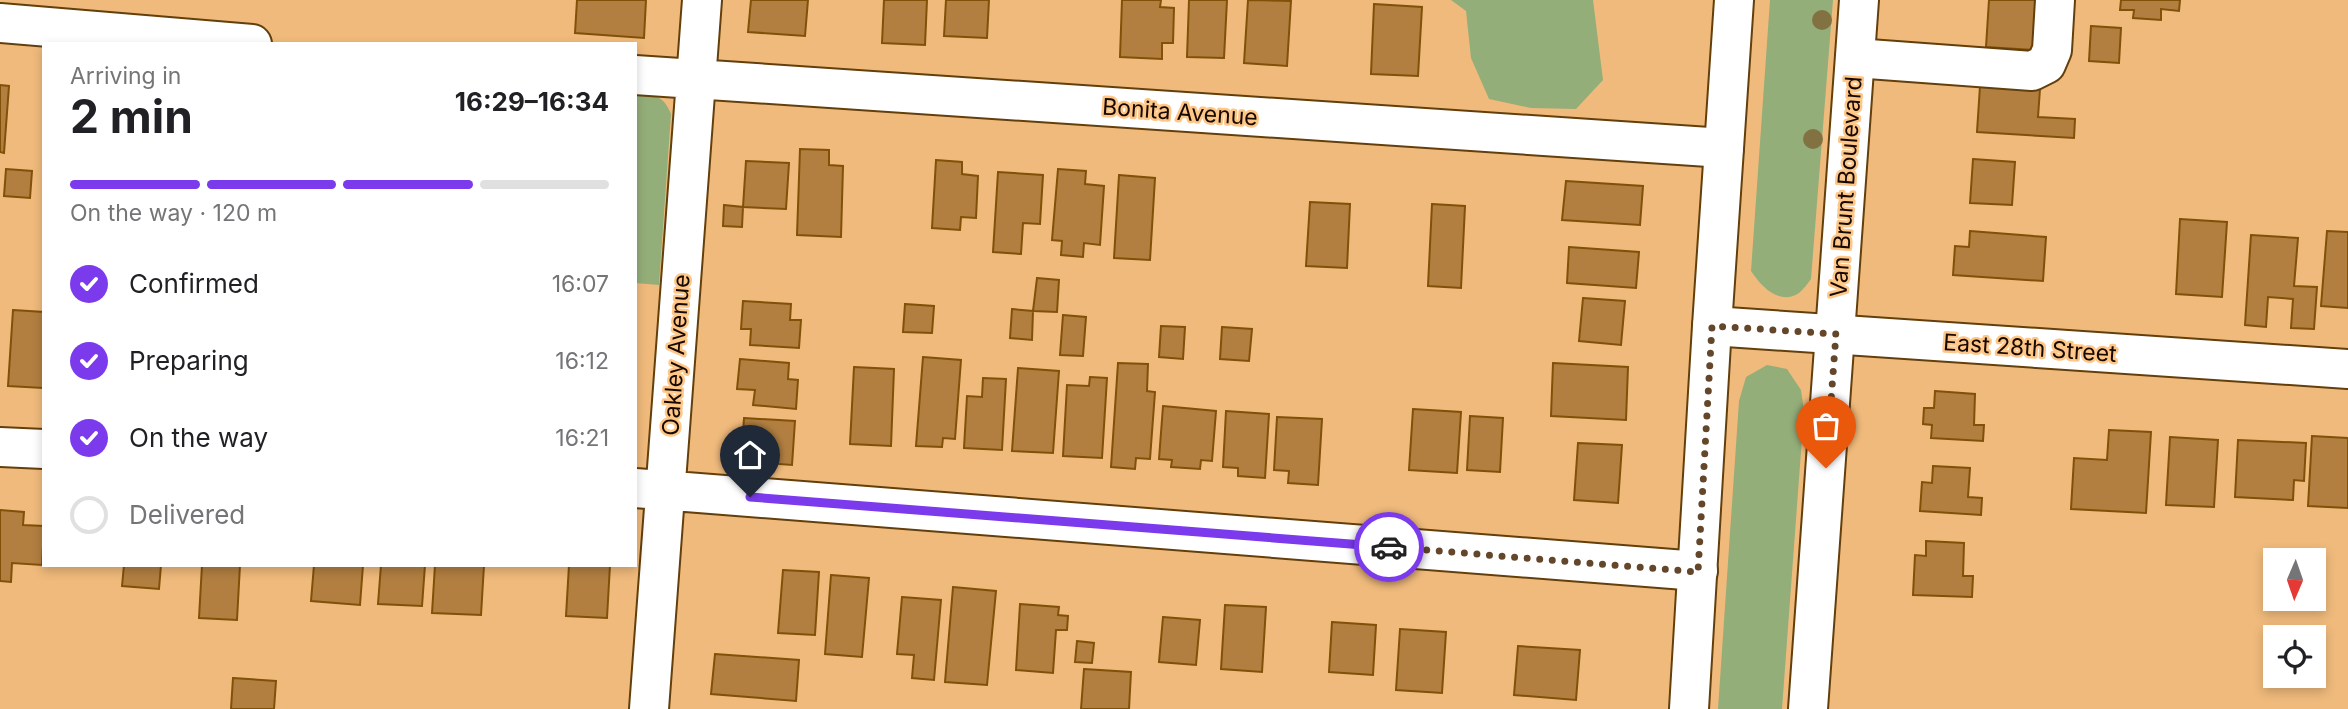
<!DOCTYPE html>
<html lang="en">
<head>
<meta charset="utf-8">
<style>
	body { margin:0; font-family:Inter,sans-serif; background:#f2f2f2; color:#202124; height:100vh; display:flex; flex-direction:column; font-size:26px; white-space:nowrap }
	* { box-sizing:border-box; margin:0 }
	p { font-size:23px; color:#757577 }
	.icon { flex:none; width:38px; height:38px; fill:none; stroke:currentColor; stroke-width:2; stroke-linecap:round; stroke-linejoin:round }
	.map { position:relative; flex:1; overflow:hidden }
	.drawer { position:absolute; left:42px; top:42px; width:595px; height:525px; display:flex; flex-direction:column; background:#fff; border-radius:0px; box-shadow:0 4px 10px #0003 }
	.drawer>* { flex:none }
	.needle { width:46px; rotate:182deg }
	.fabs { position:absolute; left:2263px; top:548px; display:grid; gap:14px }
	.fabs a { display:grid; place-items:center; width:63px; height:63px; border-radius:0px; background:#fff; box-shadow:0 4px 10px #0003; font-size:35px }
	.pin { position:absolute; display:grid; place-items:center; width:60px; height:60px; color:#fff; margin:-72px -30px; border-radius:50% 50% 50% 0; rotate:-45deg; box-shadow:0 0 7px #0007 }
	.pin .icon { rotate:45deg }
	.courier { position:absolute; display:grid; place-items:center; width:70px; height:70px; margin:-35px; border:5px solid #7c3aed; border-radius:50%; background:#fff; color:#222; box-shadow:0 2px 9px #0007 }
	.headline em { font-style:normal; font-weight:700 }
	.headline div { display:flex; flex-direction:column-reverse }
	.headline { display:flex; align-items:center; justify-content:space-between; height:119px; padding:0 28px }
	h1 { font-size:46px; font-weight:700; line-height:52px }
	.bar { display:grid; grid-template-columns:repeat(4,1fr); gap:10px 7px; align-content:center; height:84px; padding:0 28px }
	.bar i { height:9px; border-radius:5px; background:#e0e0e0 }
	.bar .active { background:#7c3aed }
	.bar p { grid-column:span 4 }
	ol { padding:0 28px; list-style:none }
	li { display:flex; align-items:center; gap:21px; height:77px }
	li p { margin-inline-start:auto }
	li .icon { padding:7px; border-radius:50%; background:#7c3aed; color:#fff; stroke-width:4 }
	li:last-child { color:#757577 }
	li i { width:38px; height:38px; border:4px solid #e0e0e0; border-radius:50% }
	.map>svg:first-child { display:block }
	.green { fill:#94ae79 }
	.building { fill:#b27f41; stroke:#815108; stroke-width:2 }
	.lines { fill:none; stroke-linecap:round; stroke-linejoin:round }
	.minor-casing { stroke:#633f0b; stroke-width:42 }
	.major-casing { stroke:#633f0b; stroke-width:42 }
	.minor { stroke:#fff; stroke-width:38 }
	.major { stroke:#fff; stroke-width:38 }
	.tree { fill:#827242 }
	.done { stroke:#64472b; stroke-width:7; stroke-dasharray:0 12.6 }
	.route { stroke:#7c3aed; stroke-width:9 }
	.labels { text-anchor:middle; stroke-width:5; stroke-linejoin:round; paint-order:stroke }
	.street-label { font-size:23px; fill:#180900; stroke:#fec788 }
</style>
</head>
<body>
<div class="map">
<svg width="2348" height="709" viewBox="0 0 2348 709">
	<rect width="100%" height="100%" fill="#f0ba7c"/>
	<path class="green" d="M1451,0H1593L1603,80L1576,109L1531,108L1489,99L1471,58L1466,11Z
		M1770,0H1833L1811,279C1808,283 1803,290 1799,293C1779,306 1761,286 1751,271Z
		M635,95C655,96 663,94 671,114L659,285L635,283Z
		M1767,365L1787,369L1801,390L1804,411L1782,709H1718L1739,401L1746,377Z"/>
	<path class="building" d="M577,0H646L644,38L575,33Z
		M751,0H808L805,36L748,32Z
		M884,0H927L925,45L882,43Z
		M946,0H989L987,38L944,36Z
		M1122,0H1161L1160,7L1174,8L1173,43H1162V59L1120,57Z
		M1189,0H1227L1224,58L1187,57Z
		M1248,0L1291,1L1287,66L1244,63Z
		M1989,0H2039L2036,50L1986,47Z
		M2121,0H2180L2179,11L2161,9V20L2133,18L2134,10H2120Z
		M1374,4L1422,7L1418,76L1371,74Z
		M2091,26L2121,28L2119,63L2089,61Z
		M0,85L9,86L4,153L0,152Z
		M1980,86L2040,89L2038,117L2075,119L2074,138L1977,132Z
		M800,149L829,150V165L843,166L841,237L797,235Z
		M1973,159L2015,162L2012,205L1970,203Z
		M936,160L962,162V174L978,176L976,218L961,217L960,230L932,228Z
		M746,161L789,163L786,209L743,207Z
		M6,169L32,171L30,198L4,196Z
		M1058,169L1086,171L1085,184L1104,186L1100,245L1084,243L1083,257L1061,255L1062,241L1052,240Z
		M998,172L1043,175L1040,224L1023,223L1021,254L993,252Z
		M1119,175L1155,178L1150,260L1114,258Z
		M1566,181L1643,186L1640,225L1562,220Z
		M1310,202L1350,204L1347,268L1306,266Z
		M1432,204L1465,206L1461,288L1428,286Z
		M724,205L743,207L742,227L723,226Z
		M2180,219L2227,222L2222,297L2176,294Z
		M1970,231L2046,237L2043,281L1953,275L1955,246L1969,247Z
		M2327,231L2348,232V308L2321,306Z
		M2251,235L2298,238L2294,286L2317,287L2314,329L2291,328L2293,299L2268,297L2266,327L2245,325Z
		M1569,247L1639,252L1636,288L1567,283Z
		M1037,278L1059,280L1057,312L1033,311Z
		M1583,298L1625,301L1621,345L1579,341Z
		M743,301L791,304L790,320H801L799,348L750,345L751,329H741Z
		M905,304L934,306L932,333L903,332Z
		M1012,309L1033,311L1032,340L1010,338Z
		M13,310L44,312L43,388L8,386Z
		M1063,315L1086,317L1083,356L1060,355Z
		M1161,326L1185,327L1183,359L1159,357Z
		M1222,327L1252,329L1249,361L1220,359Z
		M923,357L961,360L955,439L943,438L942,447L916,446Z
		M740,359L789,363L788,379L798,380L796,409L753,405L755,390L737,389Z
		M1118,363L1148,364L1147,391L1155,392L1150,459L1136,458L1135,469L1111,467Z
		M1553,363L1628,367L1626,420L1551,416Z
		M854,367L894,369L891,446L850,444Z
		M1018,368L1059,371L1053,453L1012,451Z
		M1090,377L1107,378L1102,458L1063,456L1067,385L1089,386Z
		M983,378L1006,379L1002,450L964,448L967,396L982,397Z
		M1935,391L1975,394L1974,425H1984L1983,441L1931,438L1932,425L1923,424L1924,408H1934Z
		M1163,406L1216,411L1212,461L1201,460L1200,469L1171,467L1172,460L1159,459Z
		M1413,409L1461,412L1457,473L1409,470Z
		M1226,411L1269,414L1265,478L1238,476V468L1223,467Z
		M1470,416L1503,418L1500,472L1467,470Z
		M1277,417L1322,419L1318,485L1288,483L1289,471L1274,470Z
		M744,418L795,421L792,465L741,461Z
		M2109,430L2151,432L2146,513L2071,509L2074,458L2107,460Z
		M2312,436L2348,438V508L2308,506Z
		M2170,437L2218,440L2214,507L2166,505Z
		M2238,440L2306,443L2304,481L2294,480L2293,500L2235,497Z
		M1578,443L1622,445L1618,503L1574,500Z
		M1933,466L1970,468L1968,497L1982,498L1981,515L1920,511L1922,482L1932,483Z
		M0,510L24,512L23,525L44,526L42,565L12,563L11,582L0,581Z
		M1926,541L1964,543L1963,576H1973L1972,597L1913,595L1915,555L1926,556Z
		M124,565H161L159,589L122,586Z
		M202,565H240L237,620L199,618Z
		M314,565H363L360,605L311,601Z
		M381,565H425L422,606L378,604Z
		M435,565H484L481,615L432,613Z
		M569,565H610L607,618L566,616Z
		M783,570L819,572L815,635L778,633Z
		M831,575L869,578L862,657L825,654Z
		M953,587L996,591L987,685L945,682Z
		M902,597L941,600L934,680L912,678L914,655L897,654Z
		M1020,604L1059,607L1058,615L1068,616L1067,630H1056L1053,673L1016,670Z
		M1225,605L1266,607L1262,672L1221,669Z
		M1163,617L1200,620L1196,665L1159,662Z
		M1332,622L1376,625L1373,675L1329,672Z
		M1400,629L1446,632L1442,693L1396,690Z
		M1077,641L1094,643L1092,663L1075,662Z
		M1518,646L1580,650L1576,700L1514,695Z
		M715,654L799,660L796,701L711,694Z
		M1084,669L1131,672L1129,709H1081Z
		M233,678L276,681L274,709H231Z"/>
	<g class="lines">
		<g class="minor-casing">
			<path id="minor" d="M0,23L252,44
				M1855,58L2032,71L2046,64L2052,50L2055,0
				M635,75L1724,148
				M1712,326L2348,369
				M0,447L44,449
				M635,488L1698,571
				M649,709L702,0"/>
		</g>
		<g class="major-casing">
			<path id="major" d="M1689,709L1712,326L1734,0
				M1808,709L1859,0"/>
		</g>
		<use href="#minor" class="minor"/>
		<use href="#major" class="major"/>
	</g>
	<g class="tree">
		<circle cx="1822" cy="20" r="10"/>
		<circle cx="1813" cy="139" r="10"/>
	</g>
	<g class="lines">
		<path class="done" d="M1389,547L1698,572L1712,326L1836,334L1826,468"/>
		<path class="route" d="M750,497L1389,547"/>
	</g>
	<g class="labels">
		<g class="street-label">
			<text transform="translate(1180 112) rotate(4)" y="8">Bonita Avenue</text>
			<text transform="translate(1846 187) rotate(-86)" y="8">Van Brunt Boulevard</text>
			<text transform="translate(2030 348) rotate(4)" y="8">East 28th Street</text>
			<text transform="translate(676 355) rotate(-86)" y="8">Oakley Avenue</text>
		</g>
	</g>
</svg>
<div class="fabs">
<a><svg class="needle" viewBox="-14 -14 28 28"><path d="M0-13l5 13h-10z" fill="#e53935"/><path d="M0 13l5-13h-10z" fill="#757577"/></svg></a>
<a><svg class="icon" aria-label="locate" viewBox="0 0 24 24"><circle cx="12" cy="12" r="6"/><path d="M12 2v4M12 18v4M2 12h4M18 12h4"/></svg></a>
</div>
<div class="pin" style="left:1826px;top:468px;background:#ea580c"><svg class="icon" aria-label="bag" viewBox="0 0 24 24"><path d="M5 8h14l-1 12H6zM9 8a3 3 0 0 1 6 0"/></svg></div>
<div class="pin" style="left:750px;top:497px;background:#1f2937"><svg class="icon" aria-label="home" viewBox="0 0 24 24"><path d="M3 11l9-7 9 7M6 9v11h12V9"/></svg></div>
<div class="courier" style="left:1389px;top:547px"><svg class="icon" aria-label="car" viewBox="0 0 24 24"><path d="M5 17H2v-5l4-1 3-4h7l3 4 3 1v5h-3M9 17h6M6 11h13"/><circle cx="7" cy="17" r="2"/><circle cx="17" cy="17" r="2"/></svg></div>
<section class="drawer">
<div class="headline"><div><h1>2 min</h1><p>Arriving in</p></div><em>16:29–16:34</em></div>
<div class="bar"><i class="active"></i><i class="active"></i><i class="active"></i><i></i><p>On the way · 120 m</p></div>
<ol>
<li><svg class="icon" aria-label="check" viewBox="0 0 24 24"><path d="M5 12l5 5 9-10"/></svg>Confirmed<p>16:07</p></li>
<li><svg class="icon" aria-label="check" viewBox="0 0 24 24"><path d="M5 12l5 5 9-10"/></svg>Preparing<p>16:12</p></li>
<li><svg class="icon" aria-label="check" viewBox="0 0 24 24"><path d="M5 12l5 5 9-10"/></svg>On the way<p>16:21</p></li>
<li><i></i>Delivered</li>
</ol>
</section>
</div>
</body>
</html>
